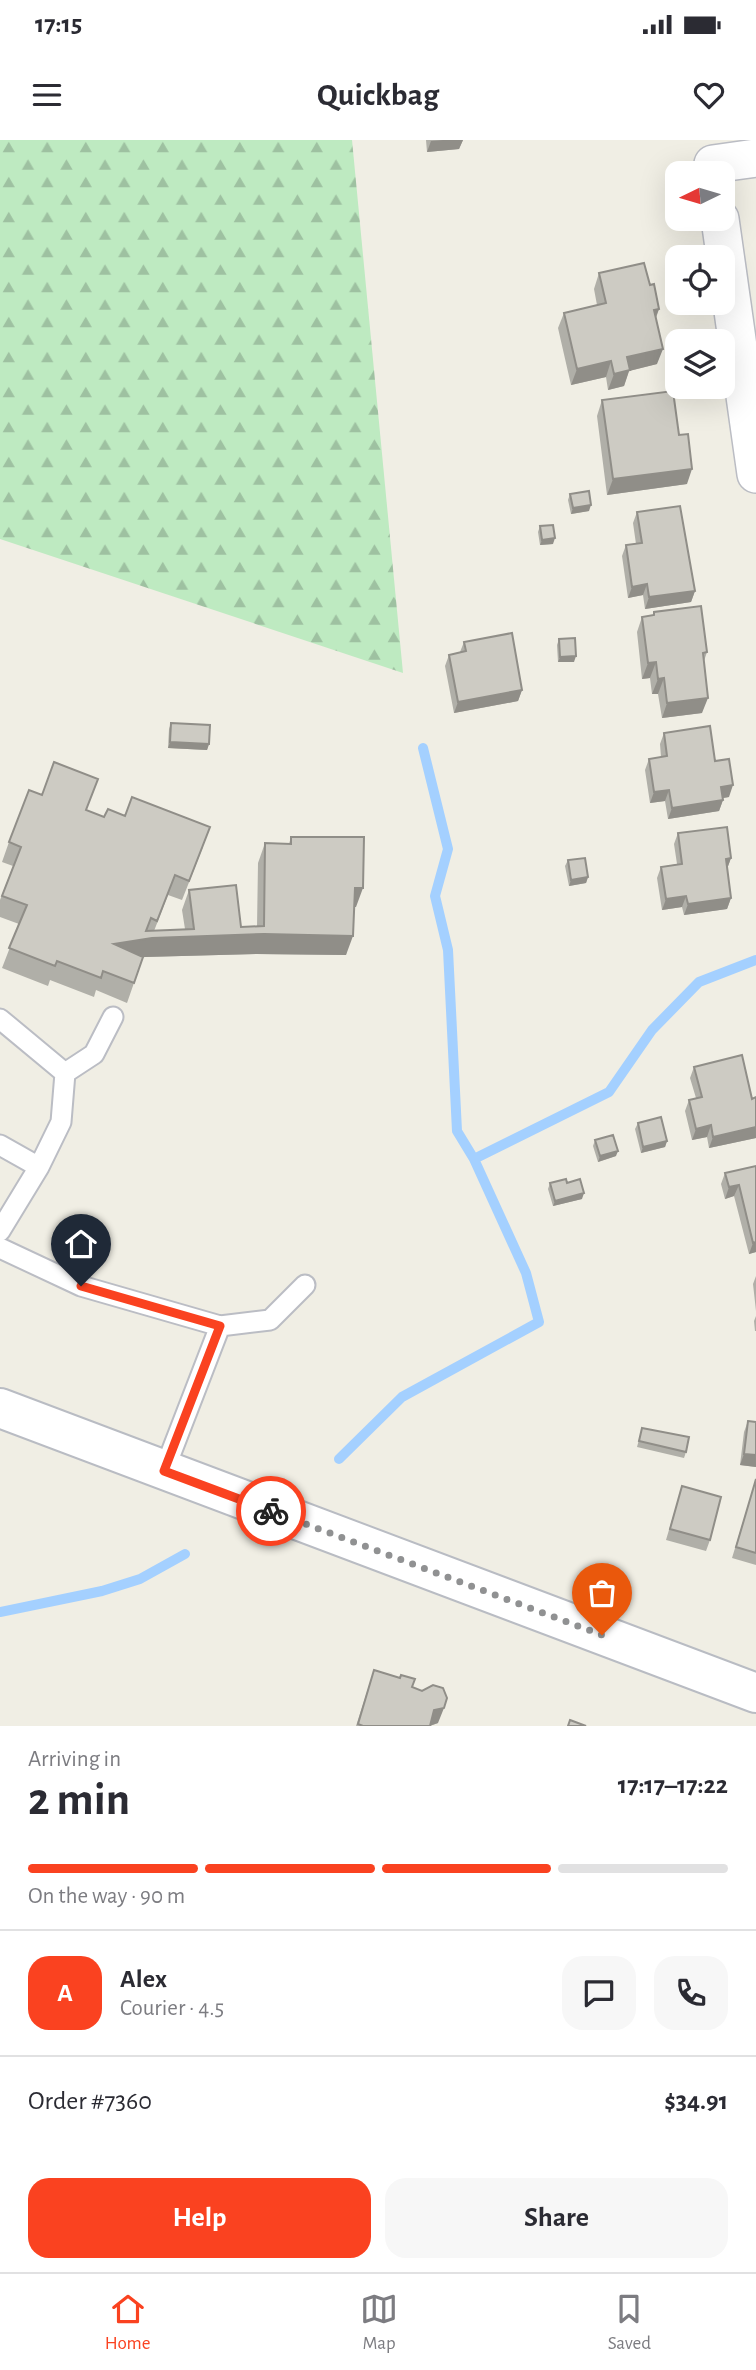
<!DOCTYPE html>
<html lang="en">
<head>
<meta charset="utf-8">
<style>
	body { margin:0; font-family:"Alegreya Sans",sans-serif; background:#f7f7f7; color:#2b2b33; height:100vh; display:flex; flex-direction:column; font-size:26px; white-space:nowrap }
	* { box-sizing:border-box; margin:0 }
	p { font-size:23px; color:#7c7c81 }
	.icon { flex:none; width:38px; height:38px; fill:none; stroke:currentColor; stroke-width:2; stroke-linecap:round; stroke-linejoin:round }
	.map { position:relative; height:1586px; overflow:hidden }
	.sheet { display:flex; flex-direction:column; background:#fff; flex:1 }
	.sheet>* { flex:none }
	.needle { width:46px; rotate:265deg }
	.controls { position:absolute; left:665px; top:21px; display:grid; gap:14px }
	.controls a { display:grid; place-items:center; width:70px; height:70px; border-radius:14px; background:#fff; box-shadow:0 7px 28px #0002; font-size:35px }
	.pin { position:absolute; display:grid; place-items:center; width:60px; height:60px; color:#fff; margin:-72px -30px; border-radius:50% 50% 50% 0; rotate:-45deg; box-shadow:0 0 7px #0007 }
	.pin .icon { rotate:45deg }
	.courier { position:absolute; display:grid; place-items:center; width:70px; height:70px; margin:-35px; border:5px solid #fa4220; border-radius:50%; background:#fff; color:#222; box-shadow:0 2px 9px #0007 }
	.head em { font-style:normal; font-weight:600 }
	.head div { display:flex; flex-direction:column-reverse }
	.head { display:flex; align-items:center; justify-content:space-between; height:119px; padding:0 28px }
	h1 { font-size:46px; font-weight:600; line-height:52px }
	.bar { display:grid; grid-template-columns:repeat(4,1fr); gap:10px 7px; align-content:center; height:84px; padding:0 28px }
	.bar i { height:9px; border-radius:5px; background:#e1e1e2 }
	.bar .active { background:#fa4220 }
	.bar p { grid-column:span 4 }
	.line { display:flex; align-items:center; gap:18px; padding:0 28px; border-top:2px solid #e1e1e2 }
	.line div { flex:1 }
	.round { display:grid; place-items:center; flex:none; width:74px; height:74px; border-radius:21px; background:#f7f7f7 }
	.primary-button { display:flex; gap:14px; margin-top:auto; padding:14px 28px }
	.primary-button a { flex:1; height:80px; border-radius:21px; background:#fa4220; color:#fff; font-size:28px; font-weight:600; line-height:80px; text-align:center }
	.primary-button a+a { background:#f7f7f7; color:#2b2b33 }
	.status { display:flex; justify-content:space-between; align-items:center; height:49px; padding:0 35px; background:#fff; direction:ltr }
	.status svg { height:19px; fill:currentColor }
	header { display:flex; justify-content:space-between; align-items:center; height:91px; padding:0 28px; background:#fff; font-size:32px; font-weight:600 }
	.tab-bar { display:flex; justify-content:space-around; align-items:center; height:98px; border-top:2px solid #e1e1e2; background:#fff; font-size:19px; color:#7c7c81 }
	.tab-bar a { display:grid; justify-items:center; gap:4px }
	.tab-bar .active { color:#fa4220 }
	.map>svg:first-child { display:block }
	.forest { fill:url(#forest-firs) }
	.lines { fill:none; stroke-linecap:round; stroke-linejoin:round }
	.stream { stroke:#a4d0ff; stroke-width:10 }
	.lane-casing { stroke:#bbbdc4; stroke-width:23 }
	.street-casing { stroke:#bbbdc4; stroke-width:40 }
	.secondary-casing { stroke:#b9bcc3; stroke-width:42 }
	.lane { stroke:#fff; stroke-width:19 }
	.street { stroke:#fff; stroke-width:37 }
	.secondary { stroke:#fff; stroke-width:38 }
	.wall { fill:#b0afa8 }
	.shaded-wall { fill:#908e88 }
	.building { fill:#cdcbc3; stroke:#908e88; stroke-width:2 }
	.done { stroke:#909192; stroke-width:7; stroke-dasharray:0 12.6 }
	.route { stroke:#fa4220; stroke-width:9 }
</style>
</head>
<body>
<div class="status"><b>17:15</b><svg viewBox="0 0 49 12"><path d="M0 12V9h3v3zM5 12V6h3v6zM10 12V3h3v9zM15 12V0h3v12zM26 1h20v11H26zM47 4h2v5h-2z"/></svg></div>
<header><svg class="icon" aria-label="menu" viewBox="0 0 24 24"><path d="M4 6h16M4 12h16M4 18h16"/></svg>Quickbag<svg class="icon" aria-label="heart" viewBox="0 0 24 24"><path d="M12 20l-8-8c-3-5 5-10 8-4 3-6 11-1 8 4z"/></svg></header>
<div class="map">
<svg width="756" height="1586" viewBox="0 0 756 1586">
	<defs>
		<pattern id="forest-firs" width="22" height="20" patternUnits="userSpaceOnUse" patternTransform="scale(1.75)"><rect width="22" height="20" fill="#beeac1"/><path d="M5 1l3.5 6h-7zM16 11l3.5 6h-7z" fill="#9ec1a1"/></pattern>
	</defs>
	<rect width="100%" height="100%" fill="#f0eee4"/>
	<path class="forest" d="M0,0H352L403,533L0,399Z"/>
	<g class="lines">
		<path class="stream" d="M423,608L448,709L435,756L448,810L457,991L474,1019
			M339,1319L402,1257L539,1182L526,1133L474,1019L609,952L652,890L699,842L756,820
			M0,1472L102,1451L140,1439L185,1414"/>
		<g class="lane-casing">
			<path id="lane" d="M0,879L65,933L61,982L39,1027
				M65,933L94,914L113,877
				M0,1005L39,1027L0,1091
				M0,1108L81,1146L220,1186
				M164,1331L220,1186L270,1180L305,1145"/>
		</g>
		<g class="street-casing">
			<path id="street" d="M713,24L756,18
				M720,79L756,334"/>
		</g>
		<g class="secondary-casing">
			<path id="secondary" d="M0,1268L756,1553"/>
		</g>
		<use href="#lane" class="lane"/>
		<use href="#street" class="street"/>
		<use href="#secondary" class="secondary"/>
	</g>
	<path class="wall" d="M426,0H463L459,9L427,12Z
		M599,133L650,145L659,169L656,178L657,224L629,231L624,246L608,250L606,237L571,245L558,188L564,173L597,165L594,149Z
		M602,260L679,295L687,344L607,355L597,276Z
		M570,354L589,371L571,374L568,360Z
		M637,372L695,451L691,462L645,469L643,455L628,458L622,416L626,405L636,404L633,383Z
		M540,386L553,404L540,405L538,392Z
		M654,472L707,512L704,521L702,573L662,578L658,554H652L650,538L642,539L637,492L642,477L653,475Z
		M559,499L574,522H558L557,505Z
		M464,502L522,550L518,561L454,573L445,526L449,515L460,512Z
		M171,583L209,604L207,610L168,608L169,589Z
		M664,593L715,621L729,657L723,658V660L719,671L668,679L665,661L650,663L645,630L649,619L661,617L660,604Z
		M86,670L104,677L203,707L182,760L168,755L154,791L185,789L182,770L189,750L241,787H257L258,723L265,703L289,704L291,697L356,767H354L346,815L257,814L143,817L127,863L96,850L94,857L50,840L48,846L2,828L19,784L0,777V760L13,726L2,722L9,702Z
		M678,693L731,718L727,729L731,758L727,769L684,775L682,767L662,770L657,738L661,727L677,724L674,704Z
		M568,720L588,737L586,743L569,746L565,726Z
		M694,927L752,959L756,957V998L709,1008L707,997L692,1000L685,971L689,960L696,958L690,938Z
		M638,983L667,1001L665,1007L641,1013L635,989Z
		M595,1000L616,1016L598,1022L593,1006Z
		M756,1026V1112L749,1114L734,1056L725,1059L721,1044L725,1033Z
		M550,1043H567L582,1059L553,1066L548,1049Z
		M756,1136V1171L753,1144Z
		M756,1176V1191H755L754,1181Z
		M748,1281L756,1327L740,1325L744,1292Z
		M642,1288L686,1312L684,1318L637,1307Z
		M756,1339V1425L732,1418Z
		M682,1346L710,1400L706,1411L666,1400Z
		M374,1530L412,1547L438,1583L430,1586H356Z"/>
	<path class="shaded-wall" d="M443,0H463L459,9L427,12L431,1Z
		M659,169L653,184L654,170Z
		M663,209L657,224L629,231L624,246L608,250L614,234L627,217Z
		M611,221L606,237L571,245L577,229Z
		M692,329L687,344L607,355L613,339Z
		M591,365L589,371L571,374L573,368Z
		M555,398L553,404L540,405L542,400Z
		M647,444L643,455L628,458L632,447Z
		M695,451L691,462L645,469L649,457Z
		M576,516L574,522H558L560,517Z
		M656,522L650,538L642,539L648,523Z
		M664,538L658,554H652L658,539Z
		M522,550L518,561L454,573L458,562Z
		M708,558L702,573L662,578L667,563Z
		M170,602L209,604L207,610L168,608Z
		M733,645L729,657L717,659L721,647Z
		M669,650L665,661L650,663L654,652Z
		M723,660L719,671L668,679L672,668Z
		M731,718L727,729L726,719Z
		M175,735L151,798L264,794L353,796L346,815L257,814L145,817L107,823L114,804L151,798Z
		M588,737L586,743L569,746L571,740Z
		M355,748H363L356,767H348Z
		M686,756L682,767L662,770L666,759Z
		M731,758L727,769L684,775L688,764Z
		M711,985L707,997L692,1000L696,989Z
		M756,987V998L709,1008L713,997Z
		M667,1001L665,1007L641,1013L643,1007Z
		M618,1011L616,1016L598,1022L600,1016Z
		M739,1045L734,1056L725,1059L729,1047Z
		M584,1053L582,1059L553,1066L555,1061Z
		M756,1102V1112L749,1114L753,1103Z
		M744,1314L756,1315V1327L740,1325Z
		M444,1568L438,1583L429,1586L434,1570Z"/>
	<path class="building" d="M644,123L650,145L654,144L659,169L654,170L663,209L627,217L630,230L614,234L611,221L577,229L564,173L606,163L599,133Z
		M673,251L679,295L688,294L692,329L613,339L602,260Z
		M589,351L591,365L573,368L570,354Z
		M680,366L695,451L649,457L647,444L632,447L626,405L642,403L637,372Z
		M553,385L555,398L542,400L540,386Z
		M701,466L707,512L703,513L708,558L667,563L664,538L658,539L656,522L648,523L642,477L654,475V472Z
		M512,493L522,550L458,562L449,515L466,511L464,502Z
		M575,498L576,516L560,517L559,499Z
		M171,583L210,585L209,604L170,602Z
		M710,586L715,621L729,619L733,645L721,647L723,660L672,668L669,650L654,652L649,619L667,616L664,593Z
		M54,622L98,639L86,670L104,677L108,669L125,676L132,657L210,687L189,741L175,735L157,781L151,778L146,791L194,789L189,750L236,745L241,787L264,786L265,703L291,704V697H364L363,748H355L353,796L264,794L152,798L114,804L143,817L134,843L103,831L101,838L57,821L55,826L9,808L27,765L2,756L21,707L9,702L29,650L42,655Z
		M727,687L731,718L726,719L731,758L688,764L686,756L666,759L661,727L682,724L678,693Z
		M585,718L588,737L571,740L568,720Z
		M742,915L752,959L756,957V987L713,997L711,985L696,989L689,960L702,957L694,927Z
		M661,977L667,1001L643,1007L638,983Z
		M613,995L618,1011L600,1016L595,1000Z
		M756,1026V1102L753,1103L739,1045L729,1047L725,1033Z
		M566,1039L567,1043L580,1039L584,1053L555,1061L550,1043Z
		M748,1281L756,1282V1315L744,1314Z
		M642,1288L689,1297L686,1312L639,1301Z
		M756,1339V1413L736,1407Z
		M682,1346L721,1357L710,1400L670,1389Z
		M374,1530L400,1538L401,1535L415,1539L412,1547L422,1551L433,1545L443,1548L447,1558L444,1568L434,1570L430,1586H363L358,1584Z
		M570,1580L586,1586H568Z"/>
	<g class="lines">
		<path class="done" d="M271,1371L602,1495"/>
		<path class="route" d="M81,1146L220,1186L164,1331L271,1371"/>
	</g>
</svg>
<div class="controls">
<a><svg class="needle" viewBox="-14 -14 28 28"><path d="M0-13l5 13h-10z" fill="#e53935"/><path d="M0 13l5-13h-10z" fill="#7c7c81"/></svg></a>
<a><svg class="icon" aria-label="locate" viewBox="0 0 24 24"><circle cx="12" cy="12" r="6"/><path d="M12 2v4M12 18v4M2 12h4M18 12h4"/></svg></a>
<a><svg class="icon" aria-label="layers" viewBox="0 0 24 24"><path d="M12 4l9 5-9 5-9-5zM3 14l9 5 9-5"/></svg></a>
</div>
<div class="pin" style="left:602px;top:1495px;background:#ea580c"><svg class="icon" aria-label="bag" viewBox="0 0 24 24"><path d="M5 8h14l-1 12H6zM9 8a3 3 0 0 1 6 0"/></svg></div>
<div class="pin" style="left:81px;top:1146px;background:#1f2937"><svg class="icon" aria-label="home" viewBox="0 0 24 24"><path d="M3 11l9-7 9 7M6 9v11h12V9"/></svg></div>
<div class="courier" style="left:271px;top:1371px"><svg class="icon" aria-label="bike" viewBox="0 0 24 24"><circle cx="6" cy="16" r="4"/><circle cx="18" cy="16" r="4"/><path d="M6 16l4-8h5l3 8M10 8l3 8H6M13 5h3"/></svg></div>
</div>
<section class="sheet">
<div class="head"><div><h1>2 min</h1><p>Arriving in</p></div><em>17:17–17:22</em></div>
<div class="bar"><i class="active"></i><i class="active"></i><i class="active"></i><i></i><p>On the way · 90 m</p></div>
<div class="line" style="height:126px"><b class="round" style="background:#fa4220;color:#fff">A</b><div><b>Alex</b><p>Courier · 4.5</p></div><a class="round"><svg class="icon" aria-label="chat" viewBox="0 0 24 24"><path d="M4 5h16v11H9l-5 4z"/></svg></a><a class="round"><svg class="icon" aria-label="phone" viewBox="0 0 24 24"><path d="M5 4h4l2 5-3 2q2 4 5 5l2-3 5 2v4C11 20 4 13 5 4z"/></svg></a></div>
<div class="line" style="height:91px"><div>Order #7360</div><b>$34.91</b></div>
<div class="primary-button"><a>Help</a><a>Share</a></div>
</section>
<nav class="tab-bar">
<a class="active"><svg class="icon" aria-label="home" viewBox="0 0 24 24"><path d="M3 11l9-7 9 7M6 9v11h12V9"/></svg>Home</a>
<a><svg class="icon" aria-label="map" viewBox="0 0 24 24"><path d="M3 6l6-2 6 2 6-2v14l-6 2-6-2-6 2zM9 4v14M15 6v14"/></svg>Map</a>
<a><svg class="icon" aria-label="saved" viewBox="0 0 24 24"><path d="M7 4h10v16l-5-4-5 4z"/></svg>Saved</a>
</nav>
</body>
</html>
